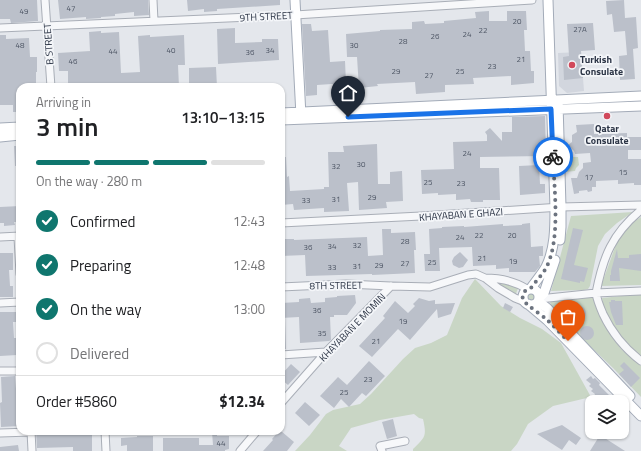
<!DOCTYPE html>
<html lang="en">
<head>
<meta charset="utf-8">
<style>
	body { margin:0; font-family:"Titillium Web",sans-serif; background:#f6f6f6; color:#202124; height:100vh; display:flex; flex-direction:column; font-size:15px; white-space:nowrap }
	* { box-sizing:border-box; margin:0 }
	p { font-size:13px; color:#757577 }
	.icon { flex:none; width:22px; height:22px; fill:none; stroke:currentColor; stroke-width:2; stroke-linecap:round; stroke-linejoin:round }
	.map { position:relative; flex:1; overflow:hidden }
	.side { position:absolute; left:16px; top:83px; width:269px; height:352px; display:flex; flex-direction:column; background:#fff; border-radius:12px; box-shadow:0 1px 3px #0004 }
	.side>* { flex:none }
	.controls { position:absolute; left:585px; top:395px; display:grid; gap:8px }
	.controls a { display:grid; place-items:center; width:44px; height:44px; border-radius:8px; background:#fff; box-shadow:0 1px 3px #0004; font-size:20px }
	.pin { position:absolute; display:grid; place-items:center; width:34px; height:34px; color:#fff; margin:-41px -17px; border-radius:50% 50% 50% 0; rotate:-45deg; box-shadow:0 0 4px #0007 }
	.pin .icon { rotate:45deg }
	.courier { position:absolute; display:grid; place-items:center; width:40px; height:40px; margin:-20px; border:3px solid #1a73e8; border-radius:50%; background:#fff; color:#222; box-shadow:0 1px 5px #0007 }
	.head em { font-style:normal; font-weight:600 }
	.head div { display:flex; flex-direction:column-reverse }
	.head { display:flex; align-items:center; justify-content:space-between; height:68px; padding:0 20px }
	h1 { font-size:26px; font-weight:600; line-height:30px }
	.bar { display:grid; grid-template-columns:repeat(4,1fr); gap:6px 4px; align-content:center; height:48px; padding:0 20px }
	.bar i { height:5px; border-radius:3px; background:#e0e0e0 }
	.bar .active { background:#0f766e }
	.bar p { grid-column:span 4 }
	.line { display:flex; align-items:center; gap:10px; padding:0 20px; border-top:1px solid #e0e0e0 }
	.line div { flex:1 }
	ol { padding:0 20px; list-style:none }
	li { display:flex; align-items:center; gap:12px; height:44px }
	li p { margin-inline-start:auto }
	li .icon { padding:4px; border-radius:50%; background:#0f766e; color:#fff; stroke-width:4 }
	li:last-child { color:#757577 }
	li i { width:22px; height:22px; border:2px solid #e0e0e0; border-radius:50% }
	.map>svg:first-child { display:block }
	.built { fill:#d2d6de }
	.green { fill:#c9d6c5 }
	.building { fill:#bbc0ca }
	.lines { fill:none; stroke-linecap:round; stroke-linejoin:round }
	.minor-casing { stroke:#a9aeb7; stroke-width:9 }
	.major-casing { stroke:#a3abb8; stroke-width:11 }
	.minor { stroke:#f7f8fa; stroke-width:7 }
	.major { stroke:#fff; stroke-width:9 }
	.done { stroke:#6c737f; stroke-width:4; stroke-dasharray:0 7.2 }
	.route { stroke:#1a73e8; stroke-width:5 }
	.poi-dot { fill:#d1495b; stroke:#f4f6f9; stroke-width:1.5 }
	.labels { text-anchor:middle; stroke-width:3.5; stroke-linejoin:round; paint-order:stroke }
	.number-label { font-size:8px; fill:#4f5766 }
	.street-label { font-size:10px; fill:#2b3445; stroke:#f4f6f9 }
	.poi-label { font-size:10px; font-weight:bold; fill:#2b3445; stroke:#f4f6f9; text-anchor:start }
</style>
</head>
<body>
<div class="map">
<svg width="641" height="451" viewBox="0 0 641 451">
	<rect width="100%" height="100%" fill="#e4e7ec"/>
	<path class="built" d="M581,52L584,91L567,93L559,86L558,53Z"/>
	<path class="green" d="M563,157H578L579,165L576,168L575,171L564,172Z
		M633,212L617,223L605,234L598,246L590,286L588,289L584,290L551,291L571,216Z
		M641,217V285L601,286L618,239L632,223Z
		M475,279L501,306L520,318L542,329L561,343L591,397L553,406L528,424L517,444L511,451H413V449C425,437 427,437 423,419L419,418L414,414L380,420L351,428L339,446L347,451H295L310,435L326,414L333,410L360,404L371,394L403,359L415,348L431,343L447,335L462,298Z
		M495,281L519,286L515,296Z
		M525 296a5 5 0 1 1 10 0a5 5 0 1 1-10 0Z
		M641,294V357L626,344L616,331L604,308L602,298Z
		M594,296L608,331L621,349L641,366V397L613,368L551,309L550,300Z"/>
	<path class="building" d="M0,0H37L38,21L11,23L10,19H0Z
		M58,0H148L149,15L134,16V12L115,14V16L101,17V18L86,19V17L60,19Z
		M187,0H280V5L217,9V11L204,12V9L188,11Z
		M624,0L625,18L636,17L638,48L633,49L635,79L620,80L619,56L627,55L625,31L614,32L612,14L607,15L606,1Z
		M489,11V21H507V11H526L527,30H524L525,51H530L531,71H534V83L511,85V76L473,78L474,84L445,85V92L416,94L415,82L377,84L378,86L359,88L357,57H347L346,34L380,31V30L412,29V22L424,21L425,24L444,23V21L476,18L475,12Z
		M593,23L595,50L581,51L583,78L564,80L563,57L569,56L567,24Z
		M302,24H311L312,31L328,30L330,62L345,61L346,83L317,85V95L306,96Z
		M235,28V43L262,42V39H278L279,60L218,64L217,29Z
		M101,31V33L119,32L121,73L140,72L138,36L150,35V37L184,35L185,65H178L179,87H68V71H59L58,53L90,51L89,32Z
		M0,35H6V39L29,38L30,57H37V72H36V87H20V112H13V105H0Z
		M216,67L217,87H189V68Z
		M545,116L546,156L480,157V168H499L500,200H483V202H471L470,199L456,200V194L438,195V193L422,194L421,170L454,169L453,142L487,141V135L485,132L490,128L502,141V132H512V117Z
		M594,124V134L627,133V137H641V150H628V159H641V185H634V183L618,184V180L596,181V187H592V191L588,192L587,190L579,191V193L574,194L571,178H577L579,172L583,168V163L591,162L590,153L575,154L574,151L568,145L572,142V135L577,132L576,125Z
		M377,144L378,184H390V172L402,171L403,201L386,202L387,208L359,210L358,182L347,183L349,211L324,212V208L294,210L293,204L281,205V157H286L287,177L289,176L290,191L324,189V187H329L328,152H344L343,146Z
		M14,146H20V166H15Z
		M539,165L540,184H545V193L520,195L519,166Z
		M20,206V222H14L15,225L4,226V223H0V207Z
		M530,223L531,247L543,246V256H539L540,266L535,272H509V268L496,269V265L473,266L472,247L439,248L440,271H425L424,254H430L429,229L442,228V227L464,226V227L503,224V226L522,225V224Z
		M573,228L583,230L574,265L588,268L584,282L580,281V283L561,279Z
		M382,229H391V233L415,232L416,250H414L415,273L372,275V274L306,276L305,255L281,256V239H294V240L367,237L368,256L383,255Z
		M617,249L618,258H629V255L641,254V271L619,268L620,281H610V275H611V271Z
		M460,252L468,260L463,267L459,268L453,265L452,261L454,257Z
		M0,253H13V270H9L10,286H13V297H0Z
		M355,295L356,303L347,315H334V317H330L331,340L329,341L300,343L299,317L281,318V303L299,302V299L310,298L311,303L325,302V298L337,297V296Z
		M419,298L429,301L435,300V304L455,303L451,314L438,318L437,309L410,340L398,329L372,357L359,346L385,318L383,316L395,301L408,313L415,306L413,304Z
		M611,300H615V301H622L623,325H616L611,312L609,302H611Z
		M505,303L513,307L510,312L503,308Z
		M572 313a7 7 0 1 1 14 0a7 7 0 1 1-14 0Z
		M0,312H17L18,322H13L14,338H16L17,355L0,356Z
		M281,319H285L286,349H281Z
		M580 333a7 7 0 1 1 14 0a7 7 0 1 1-14 0Z
		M369,361L385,376L366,396L362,393L349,407L341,399L334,408L320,396L338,377L347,385Z
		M624,362L640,378L631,387L619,374L624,370L620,366Z
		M291,364L300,372L288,385L281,379V375Z
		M15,376L17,402L20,401V426L1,427L0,403L2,402L1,377Z
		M591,376L593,379L595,378L600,383L599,385L612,398L609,402H597L594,400L596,398L594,396L595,394L591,391L593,389L589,386L591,384L586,380Z
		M305,402L320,415L309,426L295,413Z
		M622,407L629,413L622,424Z
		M393,419L397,436L387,439L382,422Z
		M562,425L581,438L576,445L569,440L562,450L537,434Z
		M36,431H92V451H73V447L37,448Z
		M279,431H281L294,442L287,451H263L273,440L272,439Z
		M212,432H217V436H229V449L225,450V451H163V438H199V445H213Z
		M600,435L625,451H590Z
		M137,436H153V451H127V445L121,446V438L137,437Z
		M18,445L19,451H0V447Z"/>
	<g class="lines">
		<g class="minor-casing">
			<path id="minor" d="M45,0L51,87
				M153,0L154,21
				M0,28L295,15L532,0
				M641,210C612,234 603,257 596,293C597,300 600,307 603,314C612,333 624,348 641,361
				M281,223L421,216L561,207L641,205
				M0,237L20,236
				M18,237L20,274
				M485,278C500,278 514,281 527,289
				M281,287L346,284L391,286L430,287L468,275L476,274L485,278L498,288L515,298L525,302
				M539,299L596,293L641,291
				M0,303L20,302
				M281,355L326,352
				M0,371H20
				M281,403L326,352L391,286
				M31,431L32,451
				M105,431L106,451
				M0,433L31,432
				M240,451L257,431
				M382,451L380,446L405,441"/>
		</g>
		<g class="major-casing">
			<path id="major" d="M295,0L301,116
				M558,103L561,207V227L560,240
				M281,113L641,96
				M281,120L641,106
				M0,128L20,127
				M0,137L20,135
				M531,288C536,281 542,274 546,267C555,249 555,228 555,208L548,0
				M523 297a8 8 0 1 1 16 0a8 8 0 1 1-16 0Z
				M539,298L544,293L555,260
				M538,301L547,308L630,396
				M528,304L547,320L641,416"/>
		</g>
		<use href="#minor" class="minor"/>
		<use href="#major" class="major"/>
	</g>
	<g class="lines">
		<path class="done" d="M553,157C554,188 561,240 546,268C542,275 536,281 531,288C525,289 520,295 524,301C527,305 541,315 546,319C554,326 561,334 568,341"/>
		<path class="route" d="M348,117L551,109L553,157"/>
	</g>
	<g class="poi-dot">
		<circle cx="572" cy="65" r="4"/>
		<circle cx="607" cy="116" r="4"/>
	</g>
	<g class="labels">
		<g class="number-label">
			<text x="71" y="11">47</text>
			<text x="24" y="14">49</text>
			<text x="517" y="24">20</text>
			<text x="580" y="32">27A</text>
			<text x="483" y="33">22</text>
			<text x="467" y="37">24</text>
			<text x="435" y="39">26</text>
			<text x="403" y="44">28</text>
			<text x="20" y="48">48</text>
			<text x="354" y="48">30</text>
			<text x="171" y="53">40</text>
			<text x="270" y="53">34</text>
			<text x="113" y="54">44</text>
			<text x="250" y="55">36</text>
			<text x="521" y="62">21</text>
			<text x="73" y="64">46</text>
			<text x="492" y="69">23</text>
			<text x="396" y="74">29</text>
			<text x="460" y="74">25</text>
			<text x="429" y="78">27</text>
			<text x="467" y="156">24</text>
			<text x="361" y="167">30</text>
			<text x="336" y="169">32</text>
			<text x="623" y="175">15</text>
			<text x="589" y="180">17</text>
			<text x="428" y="185">25</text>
			<text x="461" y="186">23</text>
			<text x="372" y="200">29</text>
			<text x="336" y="202">31</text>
			<text x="306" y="203">33</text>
			<text x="479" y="238">22</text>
			<text x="512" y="238">20</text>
			<text x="460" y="240">24</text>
			<text x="405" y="244">28</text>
			<text x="357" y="248">32</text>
			<text x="332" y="249">34</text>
			<text x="308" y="250">36</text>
			<text x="482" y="261">21</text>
			<text x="513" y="264">19</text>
			<text x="432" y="265">25</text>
			<text x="405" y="266">27</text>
			<text x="379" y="268">29</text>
			<text x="357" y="269">31</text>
			<text x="332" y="270">33</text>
			<text x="317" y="313">36</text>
			<text x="403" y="324">19</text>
			<text x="322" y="336">35</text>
			<text x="376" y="344">21</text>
			<text x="368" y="382">23</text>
			<text x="344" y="395">25</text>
			<text x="221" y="446">44</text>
		</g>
		<g class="street-label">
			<text transform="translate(266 16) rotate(-3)" y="4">9TH STREET</text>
			<text transform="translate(48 44) rotate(-94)" y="4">B STREET</text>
			<text transform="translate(461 214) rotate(-4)" y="4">KHAYABAN E GHAZI</text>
			<text transform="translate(336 285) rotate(-1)" y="4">8TH STREET</text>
			<text transform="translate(352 327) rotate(-46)" y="4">KHAYABAN E MOMIN</text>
		</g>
		<g class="poi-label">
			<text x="580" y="63">Turkish<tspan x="580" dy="12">Consulate</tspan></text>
			<text x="607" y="132" text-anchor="middle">Qatar<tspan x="607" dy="12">Consulate</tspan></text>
		</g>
	</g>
</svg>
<div class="controls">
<a><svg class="icon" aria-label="layers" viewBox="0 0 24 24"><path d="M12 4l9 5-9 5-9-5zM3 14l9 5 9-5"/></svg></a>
</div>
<div class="pin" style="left:568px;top:341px;background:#ea580c"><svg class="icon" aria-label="bag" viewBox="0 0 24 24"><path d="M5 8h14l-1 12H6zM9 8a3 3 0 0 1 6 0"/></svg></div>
<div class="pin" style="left:348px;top:117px;background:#1f2937"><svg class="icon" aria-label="home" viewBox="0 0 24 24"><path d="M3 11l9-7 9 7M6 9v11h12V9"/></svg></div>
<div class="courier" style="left:553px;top:157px"><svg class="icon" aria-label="bike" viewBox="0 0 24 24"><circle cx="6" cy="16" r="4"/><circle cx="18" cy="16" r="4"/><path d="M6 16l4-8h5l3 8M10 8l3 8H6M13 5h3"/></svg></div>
<section class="side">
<div class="head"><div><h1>3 min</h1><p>Arriving in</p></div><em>13:10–13:15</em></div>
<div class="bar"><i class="active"></i><i class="active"></i><i class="active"></i><i></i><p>On the way · 280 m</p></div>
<ol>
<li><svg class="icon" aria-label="check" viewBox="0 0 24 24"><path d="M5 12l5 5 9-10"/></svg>Confirmed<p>12:43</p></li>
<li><svg class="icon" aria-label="check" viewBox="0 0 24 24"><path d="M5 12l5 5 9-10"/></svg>Preparing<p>12:48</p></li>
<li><svg class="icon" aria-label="check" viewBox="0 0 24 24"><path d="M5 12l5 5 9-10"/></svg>On the way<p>13:00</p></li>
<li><i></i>Delivered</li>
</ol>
<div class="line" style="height:52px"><div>Order #5860</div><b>$12.34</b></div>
</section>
</div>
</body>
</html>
